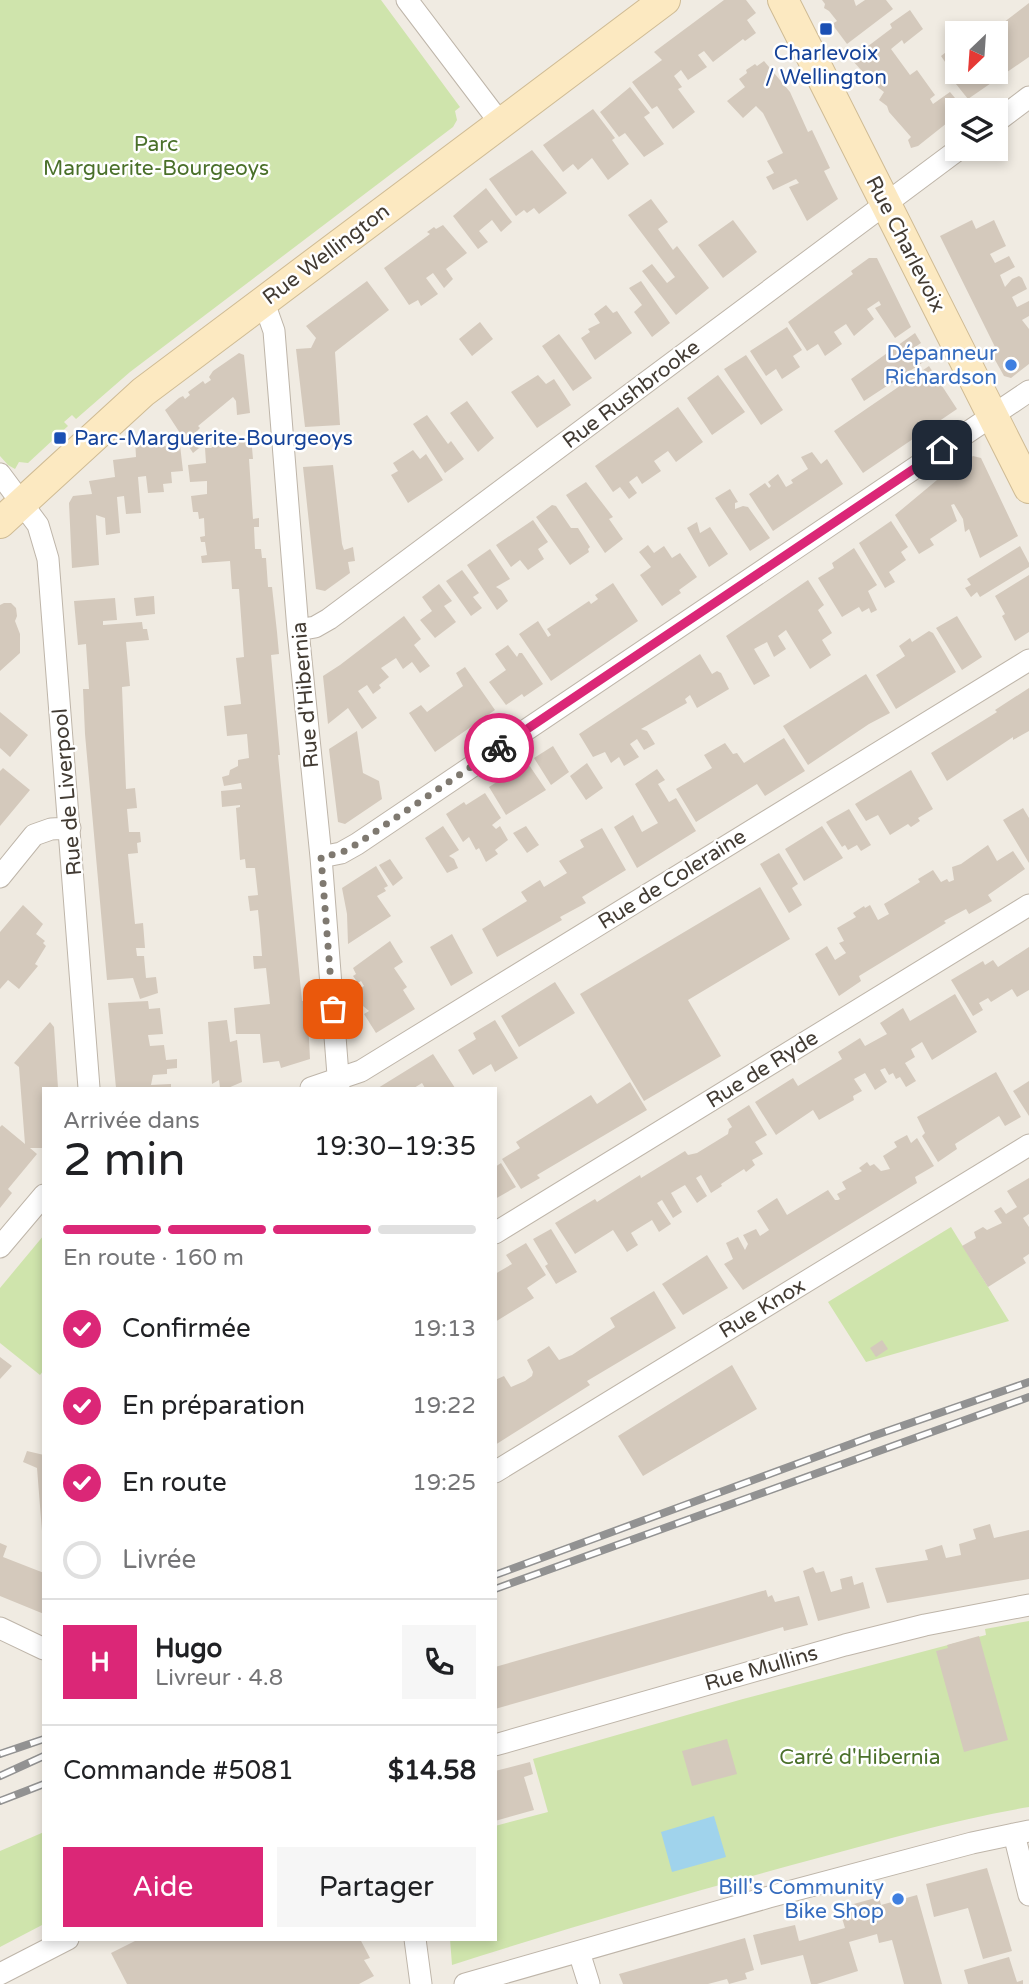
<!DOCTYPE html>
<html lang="fr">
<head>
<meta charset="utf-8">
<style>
	body { margin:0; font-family:"Varela Round",sans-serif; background:#f6f6f6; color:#202124; height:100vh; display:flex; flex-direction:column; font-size:26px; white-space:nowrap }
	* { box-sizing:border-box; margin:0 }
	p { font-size:23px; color:#757577 }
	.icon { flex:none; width:38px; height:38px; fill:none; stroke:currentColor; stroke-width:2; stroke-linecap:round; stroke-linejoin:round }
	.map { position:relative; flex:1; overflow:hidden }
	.panel { position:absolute; left:42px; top:1087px; width:455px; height:854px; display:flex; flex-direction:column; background:#fff; border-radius:0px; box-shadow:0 4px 10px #0003 }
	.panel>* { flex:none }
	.needle { width:46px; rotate:205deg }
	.buttons { position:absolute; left:945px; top:21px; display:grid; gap:14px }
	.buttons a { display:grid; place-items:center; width:63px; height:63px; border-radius:0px; background:#fff; box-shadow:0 4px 10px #0003; font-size:35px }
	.pin { position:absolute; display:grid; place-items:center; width:60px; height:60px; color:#fff; margin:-30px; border-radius:14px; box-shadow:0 4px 10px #0006 }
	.courier { position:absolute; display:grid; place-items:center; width:70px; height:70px; margin:-35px; border:5px solid #db2777; border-radius:50%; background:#fff; color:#222; box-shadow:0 2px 9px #0007 }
	.headline em { font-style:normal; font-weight:600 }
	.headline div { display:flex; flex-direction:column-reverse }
	.headline { display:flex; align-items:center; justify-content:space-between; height:119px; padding:0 21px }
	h1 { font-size:46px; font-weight:600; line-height:52px }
	.bar { display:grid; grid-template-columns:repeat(4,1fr); gap:10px 7px; align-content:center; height:84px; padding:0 21px }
	.bar i { height:9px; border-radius:5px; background:#e0e0e0 }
	.bar .on { background:#db2777 }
	.bar p { grid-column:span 4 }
	.line { display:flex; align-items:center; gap:18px; padding:0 21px; border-top:2px solid #e0e0e0 }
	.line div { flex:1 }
	.round { display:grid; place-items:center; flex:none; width:74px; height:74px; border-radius:0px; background:#f6f6f6 }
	ol { padding:0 21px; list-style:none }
	li { display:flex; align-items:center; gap:21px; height:77px }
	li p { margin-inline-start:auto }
	li .icon { padding:7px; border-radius:50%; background:#db2777; color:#fff; stroke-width:4 }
	li:last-child { color:#757577 }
	li i { width:38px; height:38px; border:4px solid #e0e0e0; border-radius:50% }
	.cta { display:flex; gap:14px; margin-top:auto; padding:14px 21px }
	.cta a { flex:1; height:80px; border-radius:0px; background:#db2777; color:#fff; font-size:28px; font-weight:600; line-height:80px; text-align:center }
	.cta a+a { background:#f6f6f6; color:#202124 }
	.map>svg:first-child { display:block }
	.green { fill:#cfe4ac }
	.water { fill:#a0d3ec }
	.building { fill:#d4c9bc }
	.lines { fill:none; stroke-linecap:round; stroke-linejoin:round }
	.street-casing { stroke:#beb5a9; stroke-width:23 }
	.secondary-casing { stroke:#cfbb94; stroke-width:32 }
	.street { stroke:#fff; stroke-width:21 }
	.secondary { stroke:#fce9c1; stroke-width:30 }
	.rail-casing { stroke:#929292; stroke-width:8 }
	.rail { stroke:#fff; stroke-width:5; stroke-dasharray:16; stroke-linecap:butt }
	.done { stroke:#7f7970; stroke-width:7; stroke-dasharray:0 12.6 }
	.route { stroke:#db2777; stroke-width:9 }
	.transit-dot { fill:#1a4fb4; stroke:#fff; stroke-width:2.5 }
	.shop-dot { fill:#3f7fe0; stroke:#fff; stroke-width:2.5 }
	.labels { text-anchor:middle; stroke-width:5; stroke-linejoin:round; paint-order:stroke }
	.transit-label { font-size:21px; fill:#164399; stroke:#fff }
	.park-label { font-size:21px; fill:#4a702a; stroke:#fff }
	.street-label { font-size:21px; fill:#423b33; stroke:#fff }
	.shop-label { font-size:21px; fill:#366cbe; stroke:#fff; text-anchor:end }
</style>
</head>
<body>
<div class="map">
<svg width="1029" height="1984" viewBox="0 0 1029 1984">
	<rect width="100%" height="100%" fill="#f0ebe2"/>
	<path class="green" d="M0,0H381L460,107L455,111L457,120L453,127L130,372L76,419L72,415L64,422L68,426L28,463L19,462L15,469L8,465L0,456Z
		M951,1227L1009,1321L866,1362L828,1302Z
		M44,1235V1370L40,1375L0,1343V1288Z
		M1029,1621V1807C958,1819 888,1839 818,1858C695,1891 573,1926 452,1965L450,1939H495V1826L548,1812L533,1759L743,1699L986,1635L985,1629Z
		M44,1832V1924L0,1947V1851Z"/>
	<path class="water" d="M714,1816L726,1857L672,1872L661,1832Z"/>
	<path class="building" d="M724,0H746L756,13L747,20L756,33L745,41L743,39L713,62L704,51L698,55L707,67L688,80L681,70L674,76L682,87L678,89L695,112L673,129L657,106L652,109L632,82L662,60L654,52Z
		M822,0H854L856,6L865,0H886L893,9L847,44L832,24L837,21L829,11L824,8L825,4Z
		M1029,3V57L968,99L948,74L952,72L941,56L950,49L948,46L957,38V72H996V37L1000,35L995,29Z
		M910,10L923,29L904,44L902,40L891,49L910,75L917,70L935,95L930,99L933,104L950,92L965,110H957V115L918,146L911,148L908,140L911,137L889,112L887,106L879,100L884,92L871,82L872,76L868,72H863L851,59L892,28L890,24Z
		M764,61L790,92L808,132L812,130L830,168L824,171L838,199L807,221L789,187L799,183L796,179L773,190L766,177L774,173L767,161L783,153L763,113L756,106L743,118L727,101L745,87L739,79L747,73L746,70L755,64L757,66Z
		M630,87L650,113L644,117L664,144L644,157L625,133L619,137L600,112Z
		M593,109L615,138L612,140L629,164L608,180L592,158L578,170L573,164L563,172L543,145Z
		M532,150L567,193L539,214L534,208L527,213L524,210L516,216L489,179Z
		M486,188L512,222L501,232L492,220L486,225L479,231L488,242L478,249L453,216Z
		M651,199L668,222L658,229L673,250L677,246L709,288L676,315L642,271L652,264L667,283L675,277L628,215Z
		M733,220L757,252L723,278L698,245Z
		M972,220L976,229L994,220L1006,246L990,254L995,263L1009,256L1015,267L1000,275L1005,287L1012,279L1019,276L1022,278L1027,289L1012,297L1017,307L1029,301V316L1022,320L1029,329V364L1011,378L1004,376L990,351L989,349L995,347L940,236Z
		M443,225L467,253L446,269L453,279L444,288L433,273L426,278L438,294L421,306L418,300L409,305L384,268L430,234L427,232L434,227L436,229Z
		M869,258H877L911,327L895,338L875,308L881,305L879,301L867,309L874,319L854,336L846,324L834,332L842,344L825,356L818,344L807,351L788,322L853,274L851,271Z
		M367,281L389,310L335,352L340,425L305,427L296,349L311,348L316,338L306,326Z
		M641,281L670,323L652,337L634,312L642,305L629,288Z
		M606,305L613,313L617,311L632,333L595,360L581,338L590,332L588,329L600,323L594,314Z
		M480,322L493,339L472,356L459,339Z
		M787,327L802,350L793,356L800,367L782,379L776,369L766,376L750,351Z
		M915,333L921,343L915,347L925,361L864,401L851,379Z
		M559,334L592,378L573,391L542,346Z
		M239,353L244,355L250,413L237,415L236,401L233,397L198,426L200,428L195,433L203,445L193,453L165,410L179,398L183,396L185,399L190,395L188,392L203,381L205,384L211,380L209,377L213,371Z
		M746,355L783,410L761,425L724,369Z
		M929,366L957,409L863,473L834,431Z
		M538,375L546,384L554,379L571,405L537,428L511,392Z
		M718,375L745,412L712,435L687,398Z
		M467,401L494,438L478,452L450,413Z
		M678,407L703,442L676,462L668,451L654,461L661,471L642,484L637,476L629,482L637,493L629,499L620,487L613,492L595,466Z
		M427,415L448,444L451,441L464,459L445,473L413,424Z
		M251,436L253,459H249L253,519L259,518V527H254L255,549H261L262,558H266L268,587H272L277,632L279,654L271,655L280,755H278L302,1001H307L310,1059L281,1068L279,1061L263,1063L260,1034H236L234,1008L270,1004L266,968L254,969L253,956H262L260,930L258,910L250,911L248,896L258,895L255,868H246L245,859L240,860L236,808L240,807V805L222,807L221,791L242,789L241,783L224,786L222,777L229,775L230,770L238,766V760L249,758L247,734L227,736L224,706L241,704L236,658L244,657L239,589H232L230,561L202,563L201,556L207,555L205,542H201L200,537L205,536L204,518L199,519L198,512H193L191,496L207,494V481L190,482L188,465L206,463L205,448H211L222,440Z
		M159,437V447L180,445L183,471L171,472L172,483L163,484L164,492L148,493L146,476L138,477L141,513L126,514L124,496L117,497L120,533L106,535L105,518L96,515L99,565L72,568L69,503L73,496L92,494L89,481L115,477L113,460L136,457L135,439Z
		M413,450L420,459L426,454L443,480L408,503L391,475L398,471L393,463Z
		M812,452L821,464L827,459L843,484L773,531L749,494L765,483L769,488L771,486L768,482L778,474L786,487L793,483L791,480L808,469L801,457Z
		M973,456L981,458L1018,536L980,558L969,529L965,532L963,519L954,504L951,505L957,521L930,539L934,545L919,554L895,515L937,480Z
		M333,465L342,544L344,550L353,547L355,561L348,562L350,573L325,591L316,589L303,467Z
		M586,482L613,517L609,519L623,539L605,553L566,495Z
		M730,489L738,502L735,503V509L743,506L748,507L770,538L750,551L715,498Z
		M552,505L556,506L571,528H578L590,547L588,549L589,552L570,565L536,517Z
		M533,520L548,542L538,549L544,559L528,570L520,560L511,567L496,545Z
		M891,521L908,547L901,552L906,560L889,572L895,582L885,588L859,543Z
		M697,522L700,533L710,527L728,554L709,567L687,528Z
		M648,545L654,553L664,546L672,558L680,553L697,577L679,590L681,593L662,606L640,575L651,567L639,552Z
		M1020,546L1029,563V567L980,597L977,592L971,597L965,588L971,585L967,579Z
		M854,548L877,585L868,591L877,610L871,613L869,608L862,612L859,607L842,617L818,578L834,568L832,563Z
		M490,549L510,579L496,587L501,590L508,601L497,610L467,565Z
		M462,570L479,593L473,597L482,608L471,616L446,581Z
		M1029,575V632L1015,641L1002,616L1005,614L995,596Z
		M808,580L824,605L818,610L832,633L822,640L831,655L810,669L786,630L778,636L786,649L774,657L767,642L754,649L770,676L754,685L726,636Z
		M613,583L638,621L551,681L519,634L538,621L548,637L551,635L547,629L589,601L591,604L598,599L595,595Z
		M439,584L452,601L444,606L456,622L435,638L420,620L432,611L422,597Z
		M154,596L155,614L136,616L134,598Z
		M115,598L117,620L103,621V625L142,622L143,629H147L149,640L126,642L130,686L122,687L126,789L135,788L137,808L127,809L129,832H140L141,842L137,843L138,853L128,854L135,924L143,923L145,948H136L137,956H144L146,978L156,977L158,993L140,999L133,978L107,980L85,734L83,689H89L86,644L78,645L74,601Z
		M4,603H11L16,608L17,616L15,621L20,634V653L0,671V605Z
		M404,616L421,639L414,645L430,666L420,673L412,662L403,669L396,658L381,668L389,677L379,685L381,688L373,694L367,685L358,691L377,718L362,729L348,708L328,724L323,676L340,665Z
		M957,616L982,657L962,670L936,628Z
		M929,631L933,633L956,672L896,709L876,675L905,656L899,646L910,638L912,642Z
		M508,645L517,657L519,653H522L543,684L524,697L522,694L506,705L489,682L506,670L495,654Z
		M700,654L712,674L717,671L721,673L729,689L697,708L690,695L685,699L687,703L641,729L647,731L655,744L644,750L637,739L630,744L639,757L624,766L619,757L611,763L605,752L593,757L579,734Z
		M465,667L495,710L435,752L409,713L421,705L427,712L463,686L456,673Z
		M866,674L890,713L869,724L808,765L783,726Z
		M1029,688V731L1013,740V737L947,781L931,753L997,712L995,710Z
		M0,712L28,735L10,757L0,748Z
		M357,731L363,773L379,781L382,799L345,824L338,822L329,749Z
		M784,738L805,771L765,796L757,784L696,822L676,789L712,768L704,755L725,743L733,754L737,753L744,763Z
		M553,746L569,772L551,785L534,758Z
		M527,762L546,790L506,815L489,787Z
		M587,763L603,788L586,800L570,776Z
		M3,768L30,790L0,826V771Z
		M657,769L665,780L658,784L669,802L676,798L696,831L637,868L614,827L633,815L642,832L658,823L635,784Z
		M911,770L933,809L918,818L920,821L911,827L908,824L890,835L878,815L866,821L855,804Z
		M485,793L501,818L492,825L496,829L500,826L508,840L495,850L498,854L486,862L479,848L476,850L469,837L463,842L446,814L464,802L466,805Z
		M1023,808L1029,818V863L1003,820Z
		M849,809L871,845L861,851L857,845L848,850L845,845L842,847L826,822Z
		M443,826L459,850L449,856L454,859L458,868L447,873L425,838Z
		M526,826L539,845L527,853L513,833Z
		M822,826L843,858L804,881L785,849Z
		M602,828L626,870L582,897L586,903L560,917L562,920L497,957L482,929L527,901L521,892L540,880L544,887L567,873L559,861L584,847L580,840Z
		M988,845L997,861L1013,851L1025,869L988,895L992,901L969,914L966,909L944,921L946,923L859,976L861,981L839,996L815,954L827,946L835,960L846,953L839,943L844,941L837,928L856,917L853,913L864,906L865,908L870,905L878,920L889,914L884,904L920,882L918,879L933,870L941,882L947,879L949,882L954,880L952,867L961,864Z
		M779,853L798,884L792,888L802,905L789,913L760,864Z
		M390,859L403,878L393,886L379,865Z
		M376,866L388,886L384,888L386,891L377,896L391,916L348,944L347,914L342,888Z
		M760,887L790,939L688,1000L721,1056L644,1101L580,994Z
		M23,905L43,924L36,934L45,941L43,943L46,946L35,964L38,966L19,989L8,980L0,989V932Z
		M452,934L473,973L451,986L430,947Z
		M390,941L403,962L394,968L407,987L403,990L415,1009L376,1033L364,1014L369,1011L357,1001L360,999L355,991L364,986L361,981L358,983L353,976L356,974L353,968Z
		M1029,947V990L1017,997L1012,989L991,1002L988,998L979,1003L983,1010L973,1016L951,980L983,961L985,965L993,960L998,967Z
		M555,982L575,1013L519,1047L501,1016Z
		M955,994L977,1032L932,1060L922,1042L911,1049L915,1057L905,1063L916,1081L906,1087L900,1077L896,1079L893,1073L889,1075L885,1068L880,1070L887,1082L875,1090L865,1073L854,1079L862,1091L853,1096L854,1100L819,1120L813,1110L776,1135L755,1102L793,1078L798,1086L842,1059L838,1052L860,1038L865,1046L887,1034L880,1023L903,1008L910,1021Z
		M148,1001L149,1009L160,1008L163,1034L148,1035L150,1046L164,1045L166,1060L177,1059V1068L167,1069V1074L153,1075L151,1085L171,1084V1088H116L108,1003Z
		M227,1020L230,1042L237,1040L242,1082L228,1088H220L219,1080L212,1084L208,1022Z
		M495,1020L518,1058L495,1072L491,1064L473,1075L458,1050L476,1039L473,1033Z
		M50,1022L54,1027L58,1088H44V1148H30L37,1154L8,1189L12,1193L0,1208V1127L2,1125L25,1144L19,1067L14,1063Z
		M433,1054L455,1088H425L422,1083L414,1088H378Z
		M996,1072L1021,1117L1005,1126L999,1116L955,1144L957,1149L938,1162L922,1136L925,1133L917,1117Z
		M1029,1081V1116L1013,1091Z
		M630,1082L647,1110L537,1175L540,1178L521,1189L502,1159L520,1148L516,1142L591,1095L597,1104Z
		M749,1105L767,1135L755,1142L763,1154L752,1160L755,1165L746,1172L744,1169L721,1184L722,1186L711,1193L701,1175L696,1178L707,1196L697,1203L685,1185L671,1193L682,1212L673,1218L662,1200L657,1203L671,1224L659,1232L652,1220L631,1233L638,1245L627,1252L613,1230L575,1254L555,1223L595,1199L597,1202L640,1175L641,1178L685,1151L688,1155L697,1153L728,1134L729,1129L732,1127L727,1119Z
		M907,1135L911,1143L917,1138L934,1166L915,1177L917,1183L743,1290L724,1264L733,1259L726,1243L738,1237L745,1250L748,1244L743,1235L756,1229L760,1236L769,1230L757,1211L777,1198L787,1215L828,1190L835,1200H838L840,1199L837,1194L846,1189L842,1182L862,1171L859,1168L867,1162L870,1166L874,1164L881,1171L890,1169L883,1156L897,1147L894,1142Z
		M501,1163L516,1187L495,1199V1167Z
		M1029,1178V1214L1023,1218L1029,1227V1254L1023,1258L1026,1263L988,1287L962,1246L976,1238L974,1232L983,1227L987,1230L1002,1223L994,1211L1001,1207L1006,1214L1017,1207L1007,1191Z
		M551,1229L577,1272L556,1284L545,1266L548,1264L533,1239Z
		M526,1243L546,1275L527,1288L534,1298L495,1322V1274L512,1264L506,1255Z
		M707,1255L728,1288L683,1315L662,1284Z
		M654,1291L676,1328L587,1381L590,1385L495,1445V1380L504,1376L511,1387L525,1381L532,1376L533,1372L527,1360L549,1346L559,1360L572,1355L615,1327L610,1318Z
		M882,1340L888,1349L876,1357L870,1348Z
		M0,1357L12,1366L0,1379Z
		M732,1365L757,1409L643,1476L618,1436Z
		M27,1451L44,1455V1530L42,1531L37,1468L23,1462Z
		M990,1524L994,1538L1029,1530V1579L887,1603L875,1568L928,1560L925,1550L942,1545L946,1558L961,1555L959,1544L976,1539L973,1529Z
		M0,1543L7,1546L3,1557L44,1573V1614L0,1596Z
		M813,1567L816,1573L824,1571L831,1592L842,1589L840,1579L852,1576L854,1585L863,1582L870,1608L818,1621L803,1571Z
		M766,1590L768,1597L772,1595L775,1602L799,1596L808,1625L784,1631L783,1627L495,1709V1667Z
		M979,1636L1008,1740L964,1752L936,1651L948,1648L947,1645Z
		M727,1739L737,1774L692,1786L682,1751Z
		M530,1762L533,1774L524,1777L534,1810L495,1821V1771Z
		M987,1868L1012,1951L983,1959L968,1908L934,1917L926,1884Z
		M917,1895L942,1984H904L892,1940L879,1943L877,1934L849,1942L858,1971L817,1984H811L803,1955L761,1965L753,1935L795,1925L799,1941L845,1928L839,1908L879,1897L881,1905Z
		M745,1938L754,1970L745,1973L747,1979L729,1984L727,1979L708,1984H623L619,1974Z
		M139,1939H360L370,1958L364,1960L374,1976L359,1984H127L111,1953Z
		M1009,1957L1017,1982L1023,1980V1984H968L964,1970Z"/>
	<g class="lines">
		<g class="street-casing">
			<path id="street" d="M407,0L501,124
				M996,122L1029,97
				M260,304L268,314L274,331L298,630L321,857L339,1088
				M0,474L38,525L48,559L89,1088
				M298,630L315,627L329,619L959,149
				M321,857L341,853L357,844L1029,391
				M0,877L34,835L51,829L70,828
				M311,1088L361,1071L1029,660
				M495,1233L1029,905
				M0,1247L44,1195
				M495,1472L1029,1145
				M0,1628L44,1649
				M495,1745L845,1645L925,1625L1029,1605
				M1014,1834L1029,1895
				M415,1939L421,1984
				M579,1952L589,1984
				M0,1974L68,1939
				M465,1984L769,1897L972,1843L1029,1831"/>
		</g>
		<g class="secondary-casing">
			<path id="secondary" d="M783,0L1029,488
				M0,523L143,392L665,0"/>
		</g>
		<use href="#street" class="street"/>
		<use href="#secondary" class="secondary"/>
		<g class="rail-casing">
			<path id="rail" d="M495,1575L870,1437L1029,1382
				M495,1589L1029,1397
				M0,1754L44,1739
				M0,1776L44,1756
				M0,1801L44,1784"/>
		</g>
		<use href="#rail" class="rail"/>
	</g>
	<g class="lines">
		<path class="done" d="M333,1009L321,857L341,853L357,844L499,748"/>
		<path class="route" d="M499,748L942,450"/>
	</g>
	<g class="transit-dot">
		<rect x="819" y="22" width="14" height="14" rx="3.5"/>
		<rect x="53" y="431" width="14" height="14" rx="3.5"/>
	</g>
	<g class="shop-dot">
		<circle cx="1011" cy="365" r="7"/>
		<circle cx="898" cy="1899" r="7"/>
	</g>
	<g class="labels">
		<g class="transit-label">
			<text x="826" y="60">Charlevoix<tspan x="826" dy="24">/ Wellington</tspan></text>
			<text x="74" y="445" text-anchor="start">Parc-Marguerite-Bourgeoys</text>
		</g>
		<g class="park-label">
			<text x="156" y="151">Parc<tspan x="156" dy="24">Marguerite-Bourgeoys</tspan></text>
			<text x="860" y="1764">Carré d'Hibernia</text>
		</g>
		<g class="street-label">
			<text transform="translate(906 244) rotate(63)" y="7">Rue Charlevoix</text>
			<text transform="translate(326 254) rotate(-37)" y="7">Rue Wellington</text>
			<text transform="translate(631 394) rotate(-37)" y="7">Rue Rushbrooke</text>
			<text transform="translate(305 695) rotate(-95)" y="7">Rue d'Hibernia</text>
			<text transform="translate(67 792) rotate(-95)" y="7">Rue de Liverpool</text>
			<text transform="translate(672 879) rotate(-32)" y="7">Rue de Coleraine</text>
			<text transform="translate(762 1069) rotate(-32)" y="7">Rue de Ryde</text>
			<text transform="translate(762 1308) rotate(-31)" y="7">Rue Knox</text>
			<text transform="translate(761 1668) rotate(-16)" y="7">Rue Mullins</text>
		</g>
		<g class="shop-label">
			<text x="997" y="360">Dépanneur<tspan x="997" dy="24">Richardson</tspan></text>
			<text x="884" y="1894">Bill's Community<tspan x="884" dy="24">Bike Shop</tspan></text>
		</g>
	</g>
</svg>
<div class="buttons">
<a><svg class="needle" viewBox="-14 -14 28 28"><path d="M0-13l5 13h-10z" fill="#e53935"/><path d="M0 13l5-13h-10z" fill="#757577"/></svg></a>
<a><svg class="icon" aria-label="layers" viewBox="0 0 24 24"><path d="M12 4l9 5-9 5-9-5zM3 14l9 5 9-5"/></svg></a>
</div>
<div class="pin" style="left:333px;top:1009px;background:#ea580c"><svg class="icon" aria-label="bag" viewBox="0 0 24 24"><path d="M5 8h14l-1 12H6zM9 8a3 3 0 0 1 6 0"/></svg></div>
<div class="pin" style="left:942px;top:450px;background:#1f2937"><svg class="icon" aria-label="home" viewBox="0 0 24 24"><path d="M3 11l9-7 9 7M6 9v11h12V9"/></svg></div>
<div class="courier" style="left:499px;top:748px"><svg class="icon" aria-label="bike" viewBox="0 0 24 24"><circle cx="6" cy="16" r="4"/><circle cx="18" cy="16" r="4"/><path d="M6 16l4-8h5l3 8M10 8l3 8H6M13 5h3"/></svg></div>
<section class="panel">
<div class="headline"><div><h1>2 min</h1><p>Arrivée dans</p></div><em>19:30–19:35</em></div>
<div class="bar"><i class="on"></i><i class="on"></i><i class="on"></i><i></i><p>En route · 160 m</p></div>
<ol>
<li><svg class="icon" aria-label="check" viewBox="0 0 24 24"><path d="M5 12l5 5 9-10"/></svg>Confirmée<p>19:13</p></li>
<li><svg class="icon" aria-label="check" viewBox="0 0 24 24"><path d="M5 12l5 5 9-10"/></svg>En préparation<p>19:22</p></li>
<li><svg class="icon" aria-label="check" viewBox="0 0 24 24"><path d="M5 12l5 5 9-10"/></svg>En route<p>19:25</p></li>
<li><i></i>Livrée</li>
</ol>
<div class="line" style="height:126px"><b class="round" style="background:#db2777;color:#fff">H</b><div><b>Hugo</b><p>Livreur · 4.8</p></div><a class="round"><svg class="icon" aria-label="phone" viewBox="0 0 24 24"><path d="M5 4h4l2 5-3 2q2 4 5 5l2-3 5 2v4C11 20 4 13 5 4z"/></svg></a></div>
<div class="line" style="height:91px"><div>Commande #5081</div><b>$14.58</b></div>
<div class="cta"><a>Aide</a><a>Partager</a></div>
</section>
</div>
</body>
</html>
